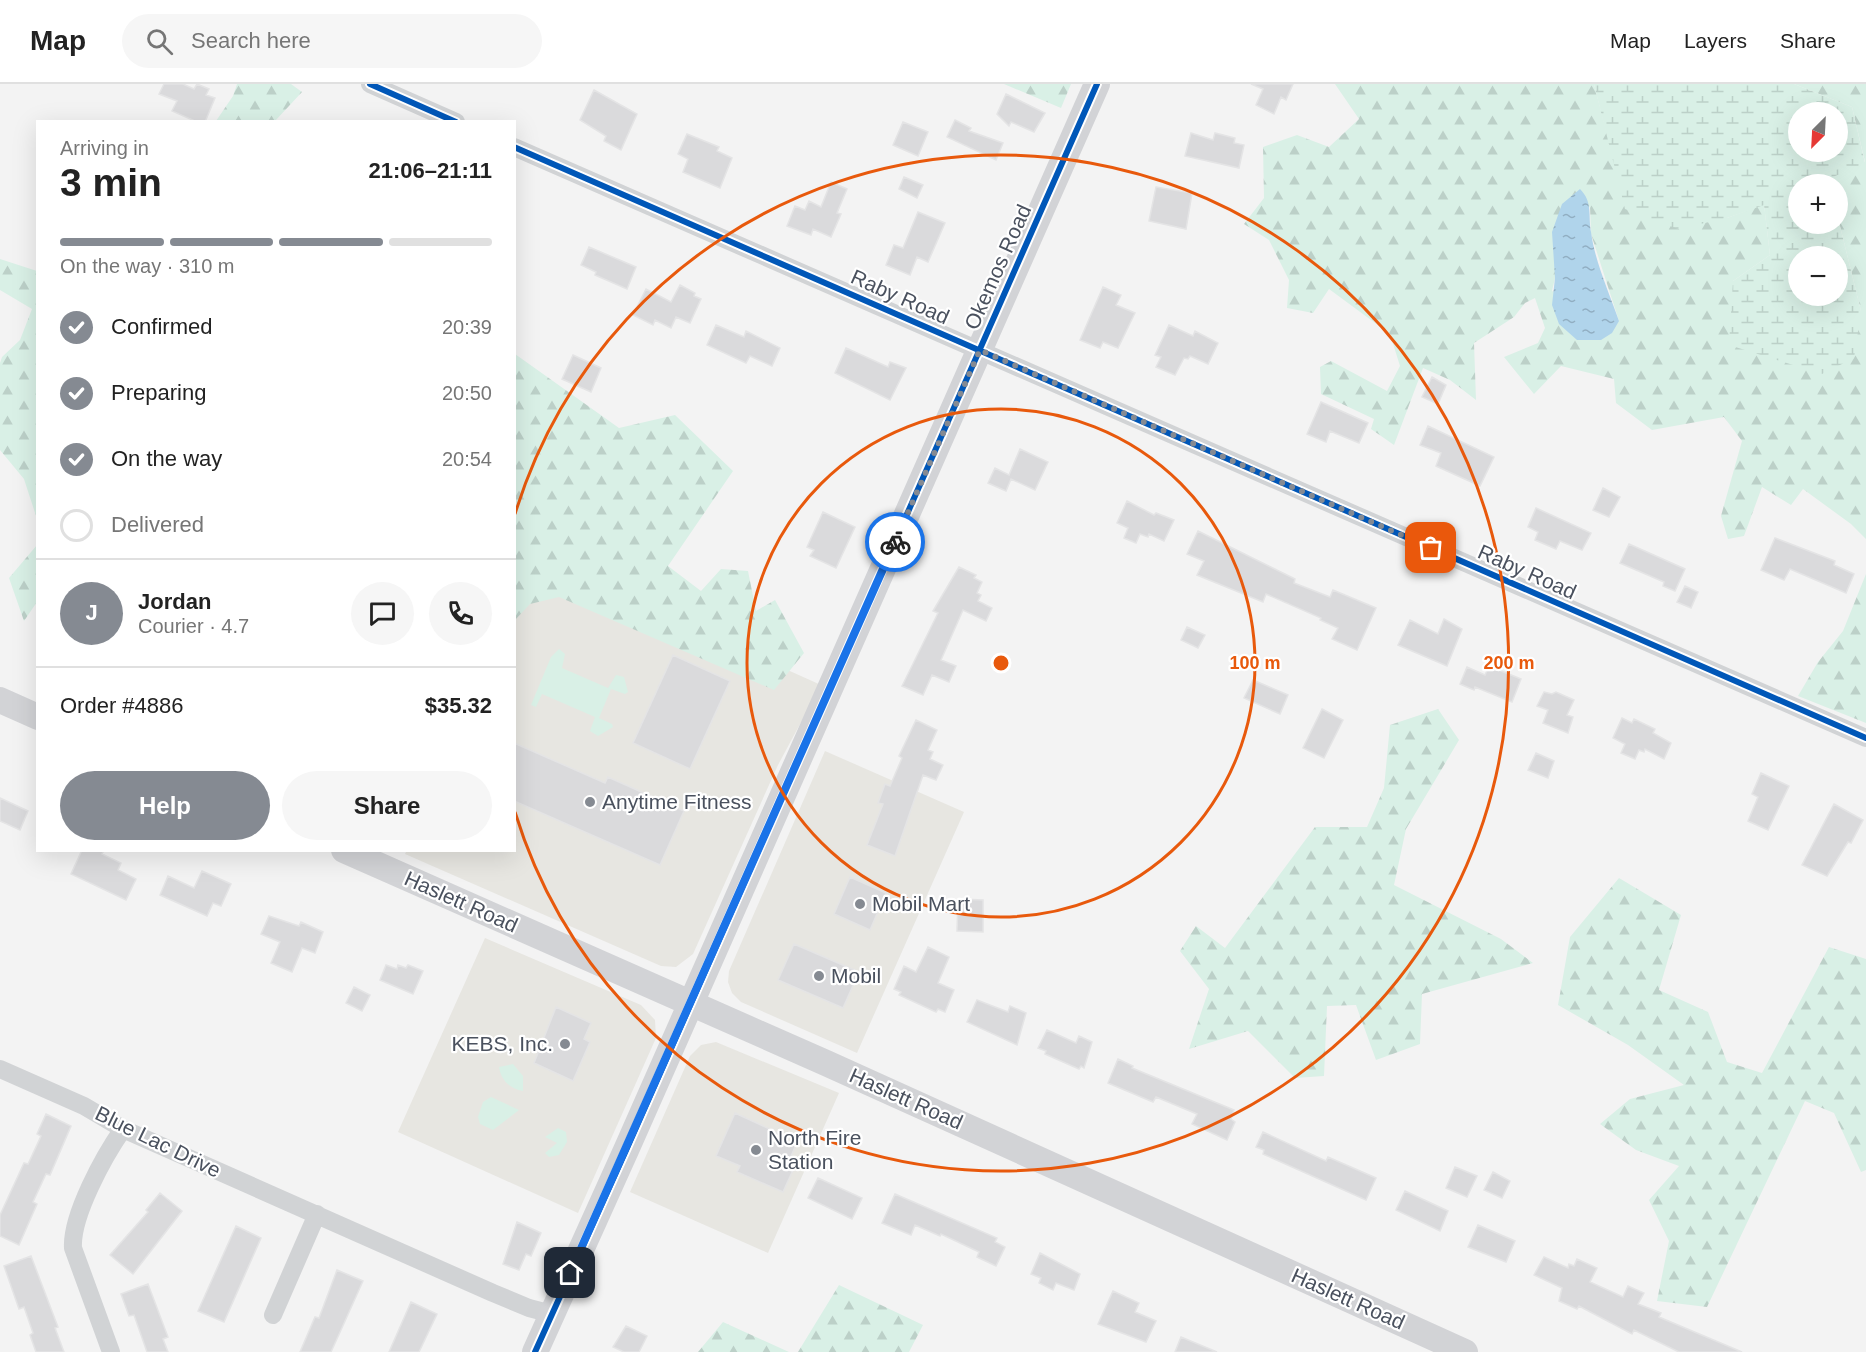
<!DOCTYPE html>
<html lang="en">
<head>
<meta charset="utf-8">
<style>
	body { margin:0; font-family:Helvetica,sans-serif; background:#f6f6f6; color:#222; height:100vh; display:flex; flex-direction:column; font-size:22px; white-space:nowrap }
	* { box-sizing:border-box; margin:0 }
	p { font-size:20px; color:#767676 }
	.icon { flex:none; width:33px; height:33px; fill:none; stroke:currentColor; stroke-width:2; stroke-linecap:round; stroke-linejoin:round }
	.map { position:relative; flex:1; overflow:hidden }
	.sheet { position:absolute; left:36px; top:36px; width:480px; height:732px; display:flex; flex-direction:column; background:#fff; border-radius:0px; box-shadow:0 6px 24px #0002 }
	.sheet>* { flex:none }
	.needle { width:39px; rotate:204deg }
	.buttons { position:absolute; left:1788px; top:18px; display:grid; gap:12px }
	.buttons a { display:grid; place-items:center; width:60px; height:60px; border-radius:50%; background:#fff; box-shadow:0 6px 24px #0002; font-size:30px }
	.pin { position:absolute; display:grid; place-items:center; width:51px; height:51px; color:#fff; margin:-26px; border-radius:12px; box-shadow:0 3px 9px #0006 }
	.courier { position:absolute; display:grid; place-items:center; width:60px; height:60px; margin:-30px; border:4px solid #1a73e8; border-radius:50%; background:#fff; color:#222; box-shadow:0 2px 8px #0007 }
	.headline em { font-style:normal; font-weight:600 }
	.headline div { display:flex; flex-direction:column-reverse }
	.headline { display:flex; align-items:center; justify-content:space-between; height:102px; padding:0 24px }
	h1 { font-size:39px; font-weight:600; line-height:45px }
	.bar { display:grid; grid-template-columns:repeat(4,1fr); gap:9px 6px; align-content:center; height:72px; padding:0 24px }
	.bar i { height:8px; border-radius:4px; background:#e0e0e0 }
	.bar .selected { background:#858a92 }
	.bar p { grid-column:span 4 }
	.line { display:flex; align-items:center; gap:15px; padding:0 24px; border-top:2px solid #e0e0e0 }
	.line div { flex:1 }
	.round { display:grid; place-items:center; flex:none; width:63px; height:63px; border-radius:32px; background:#f6f6f6 }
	ol { padding:0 24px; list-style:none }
	li { display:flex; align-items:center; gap:18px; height:66px }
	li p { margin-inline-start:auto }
	li .icon { padding:6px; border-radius:50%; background:#858a92; color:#fff; stroke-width:4 }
	li:last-child { color:#767676 }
	li i { width:33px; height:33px; border:3px solid #e0e0e0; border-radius:50% }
	.primary-button { display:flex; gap:12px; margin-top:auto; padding:12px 24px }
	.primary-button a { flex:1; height:69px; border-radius:36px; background:#858a92; color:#fff; font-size:24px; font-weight:600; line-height:69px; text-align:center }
	.primary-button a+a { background:#f6f6f6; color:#222 }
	header { display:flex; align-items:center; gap:36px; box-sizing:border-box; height:84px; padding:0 30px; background:#fff; border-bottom:2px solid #e0e0e0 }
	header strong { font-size:28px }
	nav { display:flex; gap:33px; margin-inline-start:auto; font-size:21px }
	.search { width:420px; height:54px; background:#f6f6f6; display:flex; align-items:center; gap:15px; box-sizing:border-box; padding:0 21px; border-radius:33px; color:#767676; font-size:22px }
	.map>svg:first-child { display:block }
	.commercial { fill:#e7e6e1 }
	.grass { fill:#d9f0e6 }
	.forest { fill:url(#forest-firs); fill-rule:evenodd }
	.wetland { fill:url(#wetland-marsh); fill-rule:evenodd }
	.water { fill:url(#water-ripples) }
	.building { fill:#dadadc; stroke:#e4e4e5; stroke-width:1.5 }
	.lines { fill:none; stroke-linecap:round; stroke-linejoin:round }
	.street { stroke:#d1d3d5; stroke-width:18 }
	.secondary { stroke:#d2d3d6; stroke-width:26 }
	.cycleway-casing { stroke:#fff; stroke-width:10 }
	.cycleway { stroke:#0057b8; stroke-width:6 }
	.done { stroke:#858a92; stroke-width:6; stroke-dasharray:0 10.8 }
	.route { stroke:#1a73e8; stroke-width:8 }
	.ring { fill:none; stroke:#e8590c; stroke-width:3 }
	.poi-dot { fill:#858a92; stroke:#fff; stroke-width:2 }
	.labels { text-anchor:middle; stroke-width:4.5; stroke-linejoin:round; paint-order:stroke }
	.street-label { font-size:21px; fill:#4a515e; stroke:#fff }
	.poi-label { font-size:21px; fill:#4a515e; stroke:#fff; text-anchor:start }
	.centre { fill:#e8590c; stroke:#fff; stroke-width:3 }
	.ring-label { font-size:18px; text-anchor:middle; font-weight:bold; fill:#e8590c; stroke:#fff; stroke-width:4.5; stroke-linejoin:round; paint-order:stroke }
</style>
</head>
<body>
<header>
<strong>Map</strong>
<div class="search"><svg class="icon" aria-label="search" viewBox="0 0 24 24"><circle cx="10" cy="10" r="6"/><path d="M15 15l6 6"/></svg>Search here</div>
<nav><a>Map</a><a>Layers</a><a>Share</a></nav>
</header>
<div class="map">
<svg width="1866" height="1268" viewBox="0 0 1866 1268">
	<defs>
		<pattern id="forest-firs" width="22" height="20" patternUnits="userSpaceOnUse" patternTransform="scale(1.5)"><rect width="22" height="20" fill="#d9f0e6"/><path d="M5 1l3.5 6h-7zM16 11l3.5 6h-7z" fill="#bcd0c8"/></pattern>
		<pattern id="wetland-marsh" width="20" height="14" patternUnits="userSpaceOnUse" patternTransform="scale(1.5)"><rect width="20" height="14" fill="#d9f0e6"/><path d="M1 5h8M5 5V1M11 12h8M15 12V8" fill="none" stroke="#bcd0c8"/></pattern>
		<pattern id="water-ripples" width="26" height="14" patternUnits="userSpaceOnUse" patternTransform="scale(1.5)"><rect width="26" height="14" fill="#b0d4eb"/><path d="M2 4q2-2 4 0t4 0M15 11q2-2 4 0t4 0" fill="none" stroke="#91aec2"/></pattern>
	</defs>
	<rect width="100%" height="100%" fill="#f3f3f3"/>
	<path class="commercial" d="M539,474L821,601L778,681L693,870L676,883L661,882L405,770L407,766H514L515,528Z
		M825,667L964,728L857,969L741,918L732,909L728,898L729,887Z
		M485,854L641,921L655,936L656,954L578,1129L398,1048Z
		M716,958L839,1009L768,1169L630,1108L690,972L701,961Z"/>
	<path class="grass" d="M559,565L565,570L562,584L608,604L616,591L624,593L628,608L625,610L611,605L599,634L612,640L613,643L598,652L590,647L595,633L542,610L536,623L531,621L551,573Z
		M513,980L523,992V1007C509,1004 501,996 499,983Z
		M491,1013L519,1026L493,1046L480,1040L478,1033L483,1018Z
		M558,1044L566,1048L567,1058L559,1071L549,1073L545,1069L557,1059L545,1053Z"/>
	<path class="forest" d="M237,0H291L302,8L275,37H216L233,12Z
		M1004,0H1071L1061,24Z
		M1335,0H1594L1607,50L1727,134L1764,120L1770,171L1733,197L1861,227L1838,134V100H1827L1825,96L1865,78L1852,23L1794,0H1866V455L1851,440L1803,405L1791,421L1762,403L1744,452L1728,455L1721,432L1742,357L1724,333L1652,346L1616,319L1614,295L1561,282L1534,310L1504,273L1538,259L1545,244L1535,214L1525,219L1514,233L1474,259L1476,316L1450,296L1423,284L1394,361L1371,345L1374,335L1321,310L1320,283L1331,277L1387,307L1400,282L1390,250L1329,205L1313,229L1287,224L1289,196L1269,156L1244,140L1264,114L1263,63L1297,51L1329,63L1359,35ZM1590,122L1591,150L1619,237L1552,207L1555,194Z
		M0,175L37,187V435L24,395L0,366V279L2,273L20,256L32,225L0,206Z
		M515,270L619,344L675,331L733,387L668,482L701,507L721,485L748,487L756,527L775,516L804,569L774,606L559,513L530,520L515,536Z
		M37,461V518L24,537L9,494Z
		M1866,490V639L1798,612L1818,578L1843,547Z
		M1438,625L1459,656L1406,745L1394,801L1501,855L1533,879L1422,910L1420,960L1376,976L1356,921L1327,922L1324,992L1295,994L1248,947L1189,965L1209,905L1180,867L1196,842L1225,864L1315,743H1367L1384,704L1390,641Z
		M1619,794L1681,831L1659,906L1708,928L1727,978L1762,989L1829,863L1866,875V1086L1861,1088L1834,1029L1805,1017L1707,1223L1657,1217L1669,1157L1649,1116L1679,1082L1636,1066L1600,1040L1630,1015L1684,1001L1628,961L1558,921L1570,853Z
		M839,1201L923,1241L909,1268H798Z
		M723,1238L789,1268H698Z"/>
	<path class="wetland" d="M1594,0H1794L1852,23L1865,79L1826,96L1827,100H1798V140H1838V134L1861,227L1854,274L1822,290L1729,261L1733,197L1770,171L1764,121L1727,134L1678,145L1625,125ZM1798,28H1838V68H1798ZM1798,172H1838V212H1798Z"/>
	<path class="water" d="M1580,105C1593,118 1588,131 1591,148C1595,178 1609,208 1619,237L1612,249L1601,256H1577L1559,240L1552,221L1555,194L1552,148L1562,120Z"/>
	<path class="building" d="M164,0H183L194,5L197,0L209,5L206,11L215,14L205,38H197L172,27L177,17L159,10Z
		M1251,0H1293L1286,16L1281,13L1274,30L1256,21L1263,5Z
		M594,6L637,30L621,66L604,57L606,52L580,36Z
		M1006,10L1045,29L1034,48L1011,38L1009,42L997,30Z
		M955,36L971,44L969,47L1003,59L996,76L947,53Z
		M903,38L928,48L918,72L893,61Z
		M1191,49L1213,56L1215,49L1235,54L1234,59L1244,61L1239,84L1185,72Z
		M687,50L719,63L717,67L732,74L720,104L683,88L688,75L678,70Z
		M904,93L923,101L917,114L899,105Z
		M831,98L847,105L837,129L841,130L831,153L813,145L811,151L787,142L795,122L805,126L809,117L821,123Z
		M1156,103L1192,109L1186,145L1149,137Z
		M918,128L945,139L928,178L917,173L910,191L886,181L894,161L903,164Z
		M589,163L636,183L627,205L595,191L596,188L581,181Z
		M680,201L695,209L694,212L701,215L690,239L676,233L671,244L655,236L653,241L633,231L646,205L671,218Z
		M1103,203L1121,211L1116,221L1135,229L1118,264L1103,258L1100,264L1080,256Z
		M716,241L744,253L746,247L780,264L772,282L750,272L746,279L707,261Z
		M1169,241L1193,252L1195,247L1218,259L1208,280L1190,272L1188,275L1184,274L1175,291L1156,283L1161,273L1155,271Z
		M846,264L888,283L890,278L906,284L890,316L835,289Z
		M573,271L601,284L591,308L562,295Z
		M1432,293L1446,301L1438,320L1422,313Z
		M1321,318L1368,339L1359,359L1330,347L1326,358L1307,350Z
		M1428,342L1494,373L1480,402L1436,382L1441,369L1420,361Z
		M1020,365L1048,378L1035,406L1011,395L1006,407L988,399L995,384L1009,391Z
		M1603,404L1620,413L1609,433L1593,426Z
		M1127,417L1154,431L1156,429L1174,436L1164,457L1149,450L1148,453L1140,450L1136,459L1124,454L1128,444L1117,439Z
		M1536,424L1591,449L1582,466L1560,457L1556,465L1535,456L1538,448L1528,443Z
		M823,428L855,443L836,484L810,472L814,466L807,463Z
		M1198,447L1295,495L1294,499L1330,513L1333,506L1376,524L1357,566L1332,555L1338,544L1320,536L1321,534L1266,510L1263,518L1197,491L1204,477L1187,470Z
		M1775,454L1835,477L1834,481L1854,490L1846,509L1790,485L1784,496L1761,486Z
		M1629,460L1685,485L1675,507L1663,502L1664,498L1620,479Z
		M959,483L976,491L974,494L982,498L977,509L981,511L978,517L992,524L986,537L963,526L941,576L956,582L949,598L932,591L923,611L902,602L938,529L933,527Z
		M1685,502L1698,508L1691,524L1677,518Z
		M1444,535L1462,545L1447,582L1398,561L1410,536L1438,550Z
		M1187,543L1205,551L1198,564L1181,556Z
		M673,571L730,597L690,685L633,659Z
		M1489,582L1521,595L1512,618L1475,603L1474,606L1460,600L1467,583L1485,591Z
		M1253,596L1288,611L1280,630L1244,614Z
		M1544,608L1552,610L1556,608L1574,616L1567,631L1573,633L1568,649L1543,639L1548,626L1537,622Z
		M1322,625L1343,636L1324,674L1303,664Z
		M1622,634L1632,639L1634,635L1655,645L1653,649L1671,659L1664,675L1645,665L1644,668L1639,666L1635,675L1621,669L1625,660L1613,654Z
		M916,636L937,646L928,666L933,668L930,675L943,681L936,696L923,691L895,772L867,761L883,720L878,719L885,700L890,702L902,674L899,672Z
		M514,659L605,699L608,693L684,727L660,781L514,717Z
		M1536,669L1554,677L1548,694L1528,686Z
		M1761,689L1789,702L1768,746L1748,737L1758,713L1752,710Z
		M0,714L28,727L20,746L0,737Z
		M1834,720L1863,736L1851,759L1848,758L1827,792L1802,781Z
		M82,766H104L102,770L121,779L118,786L136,795L126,816L71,790Z
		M202,787L231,800L221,822L213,819L207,832L160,811L168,792L194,804Z
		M850,793L886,809L870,846L834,830Z
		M958,815L983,816V848L957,847Z
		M269,832L299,842L301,838L323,848L315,869L302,864L292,888L271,879L280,858L261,850Z
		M794,860L859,888L843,924L778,896Z
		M928,863L949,873L938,899L954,906L945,928L938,925L936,928L899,911L901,908L894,905L904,882L916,888Z
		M386,881L397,885L398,881L406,884L408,881L423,887L413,910L380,896Z
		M354,903L370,911L362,927L346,919Z
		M977,916L1008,928L1010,922L1026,929L1017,961L967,938Z
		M556,923L591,939L584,955L590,958L573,997L534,979Z
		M1047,946L1076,959L1079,952L1092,958L1084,984L1081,982L1079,985L1045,970L1046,967L1038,964Z
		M1118,975L1133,982L1132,984L1234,1026L1231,1035L1235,1038L1227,1056L1192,1040L1197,1030L1156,1013L1153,1018L1108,999Z
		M735,1029L787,1053L785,1057L796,1061L791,1072L798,1075L783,1108L737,1088L740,1082L716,1072Z
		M46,1030L71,1042L50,1091L46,1090L33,1118L37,1120L19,1161L0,1152V1131L24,1079L28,1080L41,1052L37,1050Z
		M1263,1048L1326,1077L1328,1073L1376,1094L1366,1116L1263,1070L1264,1066L1256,1063Z
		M1455,1083L1477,1092L1467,1113L1446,1104Z
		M1493,1088L1510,1097L1502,1114L1484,1106Z
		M818,1094L862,1114L852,1135L808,1114Z
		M1405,1107L1448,1127L1440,1147L1396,1126Z
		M160,1109L182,1127L133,1190L110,1171L148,1128L146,1126Z
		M895,1110L997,1154L995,1158L1005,1163L996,1182L977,1173L979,1168L941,1150L940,1152L915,1141L911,1151L882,1139Z
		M517,1138L541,1149L531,1172L526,1170L519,1186L503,1180Z
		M1478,1141L1515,1157L1506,1178L1468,1163Z
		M236,1142L261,1154L224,1238L198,1227Z
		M1040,1169L1080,1190L1074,1206L1056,1199L1053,1206L1039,1199L1041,1194L1031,1190Z
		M31,1172L58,1243L55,1244L64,1268H36L30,1251L33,1249L24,1223L19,1225L4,1182Z
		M1544,1173L1568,1184L1569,1180L1574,1182L1577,1175L1597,1184L1590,1198L1623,1213L1628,1202L1644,1209L1638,1220L1661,1229L1659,1233L1742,1268H1679L1634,1246L1632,1250L1579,1222L1577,1225L1559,1217L1562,1204L1534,1191Z
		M337,1186L363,1197L341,1246L331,1268H300L315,1233L319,1234Z
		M148,1200L168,1253L163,1255L168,1268H147L134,1231L129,1232L121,1210Z
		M1113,1207L1139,1219L1135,1228L1156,1237L1146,1258L1098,1240Z
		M411,1218L437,1230L419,1268H389Z
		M626,1242L647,1252L639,1268H624L613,1263Z
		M1181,1253L1217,1268H1175Z"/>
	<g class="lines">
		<path class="street" d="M370,0L456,38
			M514,63L1866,654
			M0,985L84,1022L123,1045L493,1209L529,1224L552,1230
			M273,1231L317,1130
			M111,1268L73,1164C71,1132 104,1072 123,1045"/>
		<path class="secondary" d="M0,616L38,633
			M344,766L826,979L1465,1268
			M535,1268L627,1064L1097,0"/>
		<g class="cycleway-casing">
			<path id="cycleway" d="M370,0L456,38
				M514,63L1866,654
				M535,1268L627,1064L1097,0"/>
		</g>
		<use href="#cycleway" class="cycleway"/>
	</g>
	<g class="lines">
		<path class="done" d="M895,458L980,266L1431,464"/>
		<path class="route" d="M570,1189L895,458"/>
	</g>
	<g class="ring">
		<circle cx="1001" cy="579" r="254"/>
		<path d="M515 430A508 508 0 1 1 515 728"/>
	</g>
	<g class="poi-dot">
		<circle cx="590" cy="718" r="6"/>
		<circle cx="860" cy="820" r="6"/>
		<circle cx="819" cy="892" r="6"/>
		<circle cx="565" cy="960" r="6"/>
		<circle cx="756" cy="1066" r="6"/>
	</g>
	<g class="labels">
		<g class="street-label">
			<text transform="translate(998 183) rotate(-66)" y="7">Okemos Road</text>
			<text transform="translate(900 213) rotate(24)" y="7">Raby Road</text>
			<text transform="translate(1527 488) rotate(24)" y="7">Raby Road</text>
			<text transform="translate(461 818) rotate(24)" y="7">Haslett Road</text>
			<text transform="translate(906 1015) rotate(24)" y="7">Haslett Road</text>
			<text transform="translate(158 1058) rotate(26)" y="7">Blue Lac Drive</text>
			<text transform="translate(1348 1215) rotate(24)" y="7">Haslett Road</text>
		</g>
		<g class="poi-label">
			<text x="602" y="725">Anytime Fitness</text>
			<text x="872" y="827">Mobil Mart</text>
			<text x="831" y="899">Mobil</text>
			<text x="553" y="967" text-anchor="end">KEBS, Inc.</text>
			<text x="768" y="1061">North Fire<tspan x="768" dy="24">Station</tspan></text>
		</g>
	</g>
	<circle cx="1001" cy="579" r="9" class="centre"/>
	<g class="ring-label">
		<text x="1255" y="585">100 m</text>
		<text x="1509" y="585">200 m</text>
	</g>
</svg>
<div class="buttons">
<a><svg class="needle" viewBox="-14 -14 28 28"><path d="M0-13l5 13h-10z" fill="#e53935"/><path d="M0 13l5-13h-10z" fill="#767676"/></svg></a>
<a>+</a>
<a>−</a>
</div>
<div class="pin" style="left:1431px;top:464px;background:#ea580c"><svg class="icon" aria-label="bag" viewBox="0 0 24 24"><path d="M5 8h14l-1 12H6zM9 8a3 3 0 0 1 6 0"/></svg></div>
<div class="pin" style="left:570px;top:1189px;background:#1f2937"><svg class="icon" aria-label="home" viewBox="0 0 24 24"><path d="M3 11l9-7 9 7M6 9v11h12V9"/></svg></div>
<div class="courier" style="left:895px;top:458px"><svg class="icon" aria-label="bike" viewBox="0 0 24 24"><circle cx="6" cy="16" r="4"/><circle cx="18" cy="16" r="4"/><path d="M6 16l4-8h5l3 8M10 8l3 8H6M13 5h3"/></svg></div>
<section class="sheet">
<div class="headline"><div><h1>3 min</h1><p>Arriving in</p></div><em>21:06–21:11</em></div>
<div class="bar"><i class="selected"></i><i class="selected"></i><i class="selected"></i><i></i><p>On the way · 310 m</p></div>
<ol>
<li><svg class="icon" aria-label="check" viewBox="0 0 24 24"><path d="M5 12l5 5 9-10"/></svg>Confirmed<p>20:39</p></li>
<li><svg class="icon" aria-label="check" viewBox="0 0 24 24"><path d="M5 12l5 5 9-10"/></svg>Preparing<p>20:50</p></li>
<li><svg class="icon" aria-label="check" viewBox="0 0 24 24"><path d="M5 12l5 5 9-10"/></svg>On the way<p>20:54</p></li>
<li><i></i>Delivered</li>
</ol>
<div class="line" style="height:108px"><b class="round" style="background:#858a92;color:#fff">J</b><div><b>Jordan</b><p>Courier · 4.7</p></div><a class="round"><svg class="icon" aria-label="chat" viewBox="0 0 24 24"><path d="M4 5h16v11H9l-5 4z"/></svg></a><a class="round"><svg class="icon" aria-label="phone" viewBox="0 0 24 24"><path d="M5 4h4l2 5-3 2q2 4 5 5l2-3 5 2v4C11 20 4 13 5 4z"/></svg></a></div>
<div class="line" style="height:78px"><div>Order #4886</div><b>$35.32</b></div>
<div class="primary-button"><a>Help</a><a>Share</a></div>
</section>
</div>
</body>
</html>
